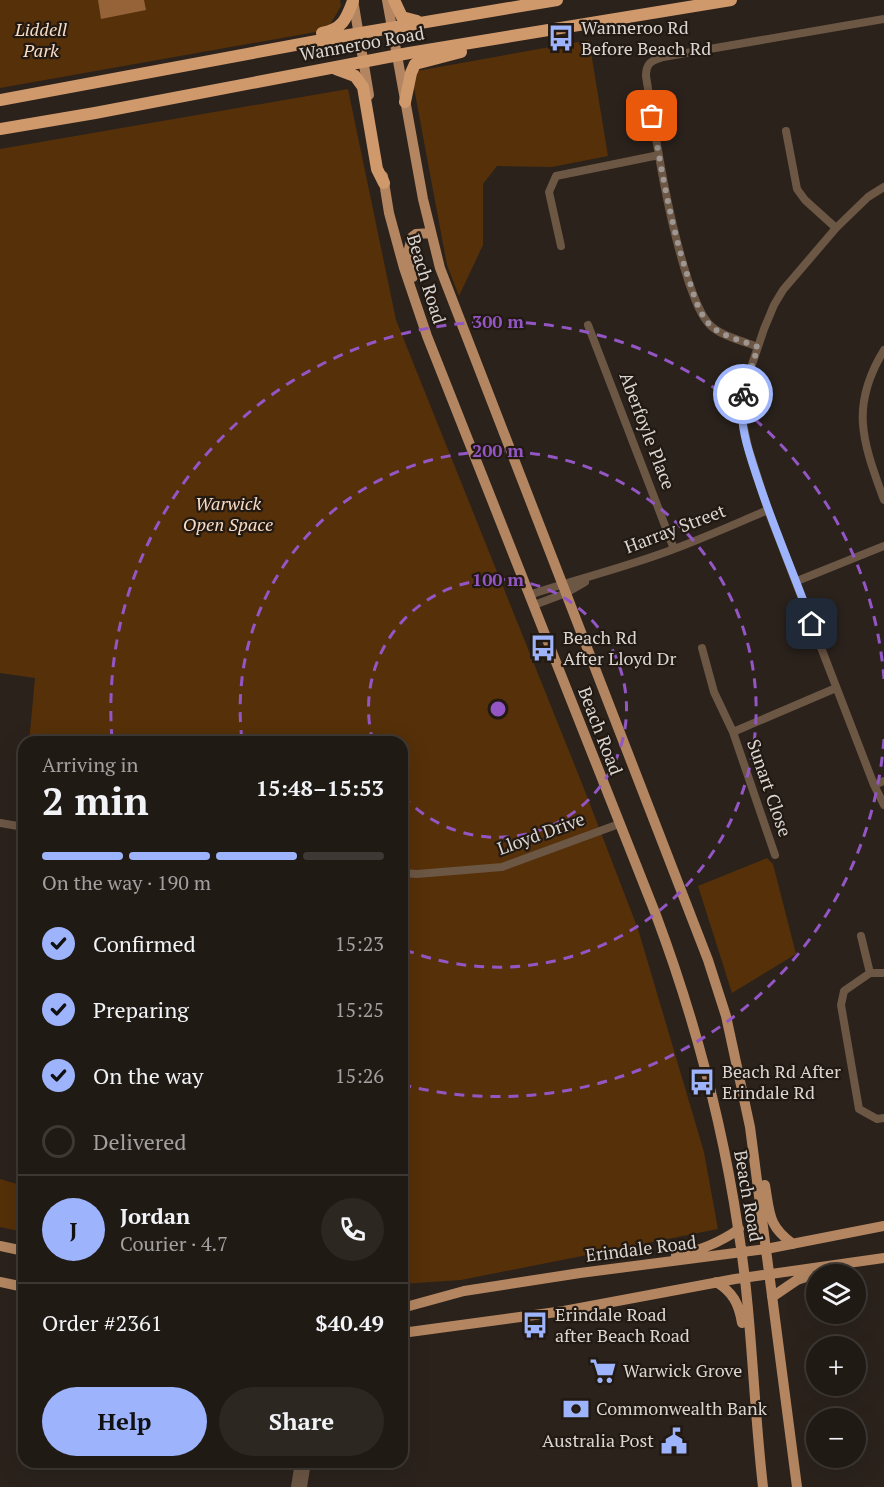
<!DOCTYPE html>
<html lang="en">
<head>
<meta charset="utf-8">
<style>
	body { margin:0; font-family:"PT Serif",serif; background:#2d2722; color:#f1f3f6; height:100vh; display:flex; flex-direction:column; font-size:22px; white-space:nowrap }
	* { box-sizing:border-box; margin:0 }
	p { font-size:20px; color:#a2a1a0 }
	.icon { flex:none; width:33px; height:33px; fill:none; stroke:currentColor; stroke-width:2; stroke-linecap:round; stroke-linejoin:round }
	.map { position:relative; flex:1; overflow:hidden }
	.drawer { position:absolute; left:18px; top:736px; width:390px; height:732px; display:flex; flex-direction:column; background:#201a15; border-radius:18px; box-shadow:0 6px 24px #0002,0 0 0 2px #3d3834 }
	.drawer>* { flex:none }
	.fabs { position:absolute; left:806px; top:1264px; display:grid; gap:12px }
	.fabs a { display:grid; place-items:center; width:60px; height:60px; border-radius:50%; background:#201a15; box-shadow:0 6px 24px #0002,0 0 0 2px #3d3834; font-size:30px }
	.pin { position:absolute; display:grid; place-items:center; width:51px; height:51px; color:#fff; margin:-26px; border-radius:12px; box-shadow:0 3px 9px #0006 }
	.courier { position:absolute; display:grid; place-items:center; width:60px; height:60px; margin:-30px; border:4px solid #9db4fd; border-radius:50%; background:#fff; color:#222; box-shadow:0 2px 8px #0007 }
	.overview em { font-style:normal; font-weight:700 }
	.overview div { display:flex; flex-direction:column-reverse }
	.overview { display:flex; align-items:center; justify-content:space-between; height:102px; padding:0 24px }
	h1 { font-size:39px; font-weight:700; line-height:45px }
	.bar { display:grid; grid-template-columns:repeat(4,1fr); gap:9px 6px; align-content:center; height:72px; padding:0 24px }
	.bar i { height:8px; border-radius:4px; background:#3d3834 }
	.bar .active { background:#9db4fd }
	.bar p { grid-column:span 4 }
	.line { display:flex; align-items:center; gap:15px; padding:0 24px; border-top:2px solid #3d3834 }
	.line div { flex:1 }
	.round { display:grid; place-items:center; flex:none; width:63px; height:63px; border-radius:32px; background:#2d2722 }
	ol { padding:0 24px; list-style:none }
	li { display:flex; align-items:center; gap:18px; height:66px }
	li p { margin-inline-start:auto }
	li .icon { padding:6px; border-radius:50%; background:#9db4fd; color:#111; stroke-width:4 }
	li:last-child { color:#a2a1a0 }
	li i { width:33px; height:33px; border:3px solid #3d3834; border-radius:50% }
	.cta { display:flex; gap:12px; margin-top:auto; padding:12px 24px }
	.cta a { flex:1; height:69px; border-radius:36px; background:#9db4fd; color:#111; font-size:24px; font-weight:700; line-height:69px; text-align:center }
	.cta a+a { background:#2d2722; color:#f1f3f6 }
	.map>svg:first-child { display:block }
	.green { fill:#553009 }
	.water { fill:#956337 }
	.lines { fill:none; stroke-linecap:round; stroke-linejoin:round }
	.minor { stroke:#6c5644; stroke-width:8 }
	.major { stroke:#b38661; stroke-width:10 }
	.highway { stroke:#cf996c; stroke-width:12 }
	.done { stroke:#9d9692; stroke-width:6; stroke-dasharray:0 10.8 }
	.route { stroke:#9db4fd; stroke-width:8 }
	.ring { fill:none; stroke:#9356c4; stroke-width:3; stroke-dasharray:10 8 }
	.labels { text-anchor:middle; stroke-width:4.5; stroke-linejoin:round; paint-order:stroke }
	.poi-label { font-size:18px; fill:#dbd5d1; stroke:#211912; text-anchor:start }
	.park-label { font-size:18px; font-style:italic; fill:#fadbc3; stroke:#211912 }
	.street-label { font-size:18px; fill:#dbd5d1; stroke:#211912 }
	.centre { fill:#9356c4; stroke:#211912; stroke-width:3 }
	.ring-label { font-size:18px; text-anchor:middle; font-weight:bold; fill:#9356c4; stroke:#211912; stroke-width:4.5; stroke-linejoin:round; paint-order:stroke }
</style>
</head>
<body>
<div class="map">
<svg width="884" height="1487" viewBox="0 0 884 1487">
	<rect width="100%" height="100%" fill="#2b221c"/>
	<path class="green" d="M0,0H340L341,6L327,30L0,88Z
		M589,40L608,156L552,167L497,166L483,184V245L459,296L447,265L411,72Z
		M348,89L396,320L581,781L638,929L704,1152L718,1229L461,1280L402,1284V742H29L35,678L0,673V149Z
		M767,858L773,864L796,954L732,993L698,886Z
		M0,1179L24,1186V1232L0,1227Z"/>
	<path class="water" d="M98,0H144L146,10L101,19Z"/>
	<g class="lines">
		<path class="minor" d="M786,131L797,189L805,200L836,228
			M884,187L868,197L836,228L783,290L774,305L764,329L743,391L740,409L748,447L768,510L874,785L884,805
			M561,246L549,192L556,176L659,155
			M588,325L674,549
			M758,347C743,341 720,336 709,324C699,313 694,296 689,283C667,216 657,145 646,76C646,63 651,61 663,57L884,19
			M884,350C849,407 863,442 884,500
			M797,581L884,546
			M529,595C577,579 627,567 674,549C706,537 737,523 768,510
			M534,605L566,593L585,582
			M702,648L714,692L733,732L775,855
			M733,732L836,688
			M874,785L884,781
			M0,823L24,827
			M402,873L417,874L502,867L619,824
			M861,936L870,973
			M884,973H870L844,991L841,1005L859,1109L877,1119L884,1118
			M295,1487L299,1462
			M303,1487L307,1462"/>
		<path class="major" d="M353,0L369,95
			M387,0L423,199L440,268L708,960L726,1016L750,1127L797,1487
			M383,176L389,213L404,268L427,336L656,915C694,1017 722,1121 738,1228C752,1314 753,1401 763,1487
			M413,277L409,249L412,237L416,234L431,233
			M765,1185C770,1214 768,1226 793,1244
			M0,1246L24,1251
			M676,1255C697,1252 721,1242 739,1229
			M0,1282L24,1287
			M716,1282C733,1292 739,1304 742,1323
			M772,1297L797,1280L824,1271
			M402,1308L464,1291L580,1273L766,1249L884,1226
			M402,1333L564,1311L735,1279L884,1258"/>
		<path class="highway" d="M394,0L402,17L417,21
			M322,33C342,29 346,20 353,1
			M336,69L355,76L363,87L377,169L384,183
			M0,100L349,35L557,0
			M405,102L411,73L415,64L461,52
			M0,129L95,113L409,53L731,0"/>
	</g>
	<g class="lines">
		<path class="done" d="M652,116C662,173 672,232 691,286C695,299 700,314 709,324C720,336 743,341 758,347L743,394"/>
		<path class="route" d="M743,394C738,423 749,453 758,480C774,529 795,576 812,624"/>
	</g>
	<g class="ring">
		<path d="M373 742A129 129 0 1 1 402 795"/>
		<path d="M242 740A258 258 0 1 1 403 949"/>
		<path d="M884 739A387 387 0 0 1 404 1085M112 739A387 387 0 1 1 884 679"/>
	</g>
	<defs>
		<g id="bus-bare" transform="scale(2.07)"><path d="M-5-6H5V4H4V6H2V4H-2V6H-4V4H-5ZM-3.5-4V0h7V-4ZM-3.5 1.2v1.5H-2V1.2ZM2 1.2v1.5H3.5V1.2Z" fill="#9db4fd" stroke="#211912" stroke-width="2.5" paint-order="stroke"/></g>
		<g id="supermarket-bare" transform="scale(2.07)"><path d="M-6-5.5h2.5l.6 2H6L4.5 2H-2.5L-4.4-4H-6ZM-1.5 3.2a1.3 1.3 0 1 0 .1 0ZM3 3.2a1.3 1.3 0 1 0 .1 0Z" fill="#9db4fd" stroke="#211912" stroke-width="2.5" paint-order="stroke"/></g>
		<g id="bank-bare" transform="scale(2.07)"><path d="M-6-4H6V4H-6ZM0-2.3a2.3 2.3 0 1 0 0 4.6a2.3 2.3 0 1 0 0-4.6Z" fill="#9db4fd" stroke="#211912" stroke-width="2.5" paint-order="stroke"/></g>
		<g id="civic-bare" transform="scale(2.07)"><path d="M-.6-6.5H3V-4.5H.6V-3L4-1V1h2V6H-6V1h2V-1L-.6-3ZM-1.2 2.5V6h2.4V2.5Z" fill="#9db4fd" stroke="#211912" stroke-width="2.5" paint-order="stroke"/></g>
	</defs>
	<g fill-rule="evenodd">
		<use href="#bus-bare" x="561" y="38"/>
		<use href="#bus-bare" x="543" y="648"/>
		<use href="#bus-bare" x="702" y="1082"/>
		<use href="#bus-bare" x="535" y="1325"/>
		<use href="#supermarket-bare" x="603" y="1371"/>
		<use href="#bank-bare" x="576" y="1409"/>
		<use href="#civic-bare" x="674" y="1441"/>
	</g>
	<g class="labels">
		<g class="poi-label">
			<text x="581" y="34">Wanneroo Rd<tspan x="581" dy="21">Before Beach Rd</tspan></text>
			<text x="563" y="644">Beach Rd<tspan x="563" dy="21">After Lloyd Dr</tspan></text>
			<text x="722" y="1078">Beach Rd After<tspan x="722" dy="21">Erindale Rd</tspan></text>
			<text x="555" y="1321">Erindale Road<tspan x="555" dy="21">after Beach Road</tspan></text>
			<text x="623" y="1377">Warwick Grove</text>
			<text x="596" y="1415">Commonwealth Bank</text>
			<text x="654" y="1447" text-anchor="end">Australia Post</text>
		</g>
		<g class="park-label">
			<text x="41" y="36">Liddell<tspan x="41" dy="21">Park</tspan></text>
			<text x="228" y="510">Warwick<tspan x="228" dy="21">Open Space</tspan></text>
		</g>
		<g class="street-label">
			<text transform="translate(362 44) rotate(-10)" y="6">Wanneroo Road</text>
			<text transform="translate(426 279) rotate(73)" y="6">Beach Road</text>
			<text transform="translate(647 431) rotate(69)" y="6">Aberfoyle Place</text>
			<text transform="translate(675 529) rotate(-21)" y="6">Harray Street</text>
			<text transform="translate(600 731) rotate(69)" y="6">Beach Road</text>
			<text transform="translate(769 788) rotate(71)" y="6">Sunart Close</text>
			<text transform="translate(541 834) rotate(-20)" y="6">Lloyd Drive</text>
			<text transform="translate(748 1196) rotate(80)" y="6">Beach Road</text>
			<text transform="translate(641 1249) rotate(-7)" y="6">Erindale Road</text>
		</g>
	</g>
	<circle cx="498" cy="709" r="9" class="centre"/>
	<g class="ring-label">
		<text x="498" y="328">300 m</text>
		<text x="498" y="457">200 m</text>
		<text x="498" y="586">100 m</text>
	</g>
</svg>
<div class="fabs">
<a><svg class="icon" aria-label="layers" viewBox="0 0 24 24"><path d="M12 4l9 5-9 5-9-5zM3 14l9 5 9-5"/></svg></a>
<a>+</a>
<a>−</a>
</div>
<div class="pin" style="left:652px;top:116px;background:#ea580c"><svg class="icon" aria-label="bag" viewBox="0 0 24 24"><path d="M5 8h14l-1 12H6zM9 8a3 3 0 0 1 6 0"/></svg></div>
<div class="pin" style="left:812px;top:624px;background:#1f2937"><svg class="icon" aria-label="home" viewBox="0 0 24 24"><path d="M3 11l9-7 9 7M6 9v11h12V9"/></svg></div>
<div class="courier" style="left:743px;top:394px"><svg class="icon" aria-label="bike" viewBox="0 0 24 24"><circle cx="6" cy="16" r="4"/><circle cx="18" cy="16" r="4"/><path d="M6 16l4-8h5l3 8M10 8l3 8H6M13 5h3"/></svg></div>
<section class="drawer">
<div class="overview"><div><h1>2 min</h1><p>Arriving in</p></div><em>15:48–15:53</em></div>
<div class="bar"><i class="active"></i><i class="active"></i><i class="active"></i><i></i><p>On the way · 190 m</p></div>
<ol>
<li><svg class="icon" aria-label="check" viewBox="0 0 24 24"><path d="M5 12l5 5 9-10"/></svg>Confirmed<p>15:23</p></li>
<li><svg class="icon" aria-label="check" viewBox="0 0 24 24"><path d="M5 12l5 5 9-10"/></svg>Preparing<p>15:25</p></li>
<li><svg class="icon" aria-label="check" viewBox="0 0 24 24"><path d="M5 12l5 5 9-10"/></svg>On the way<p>15:26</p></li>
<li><i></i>Delivered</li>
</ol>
<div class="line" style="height:108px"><b class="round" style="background:#9db4fd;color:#111">J</b><div><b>Jordan</b><p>Courier · 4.7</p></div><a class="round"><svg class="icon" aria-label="phone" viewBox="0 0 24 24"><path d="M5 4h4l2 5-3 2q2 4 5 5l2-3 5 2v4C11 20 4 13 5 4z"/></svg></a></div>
<div class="line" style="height:78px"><div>Order #2361</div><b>$40.49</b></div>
<div class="cta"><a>Help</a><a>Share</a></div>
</section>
</div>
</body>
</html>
